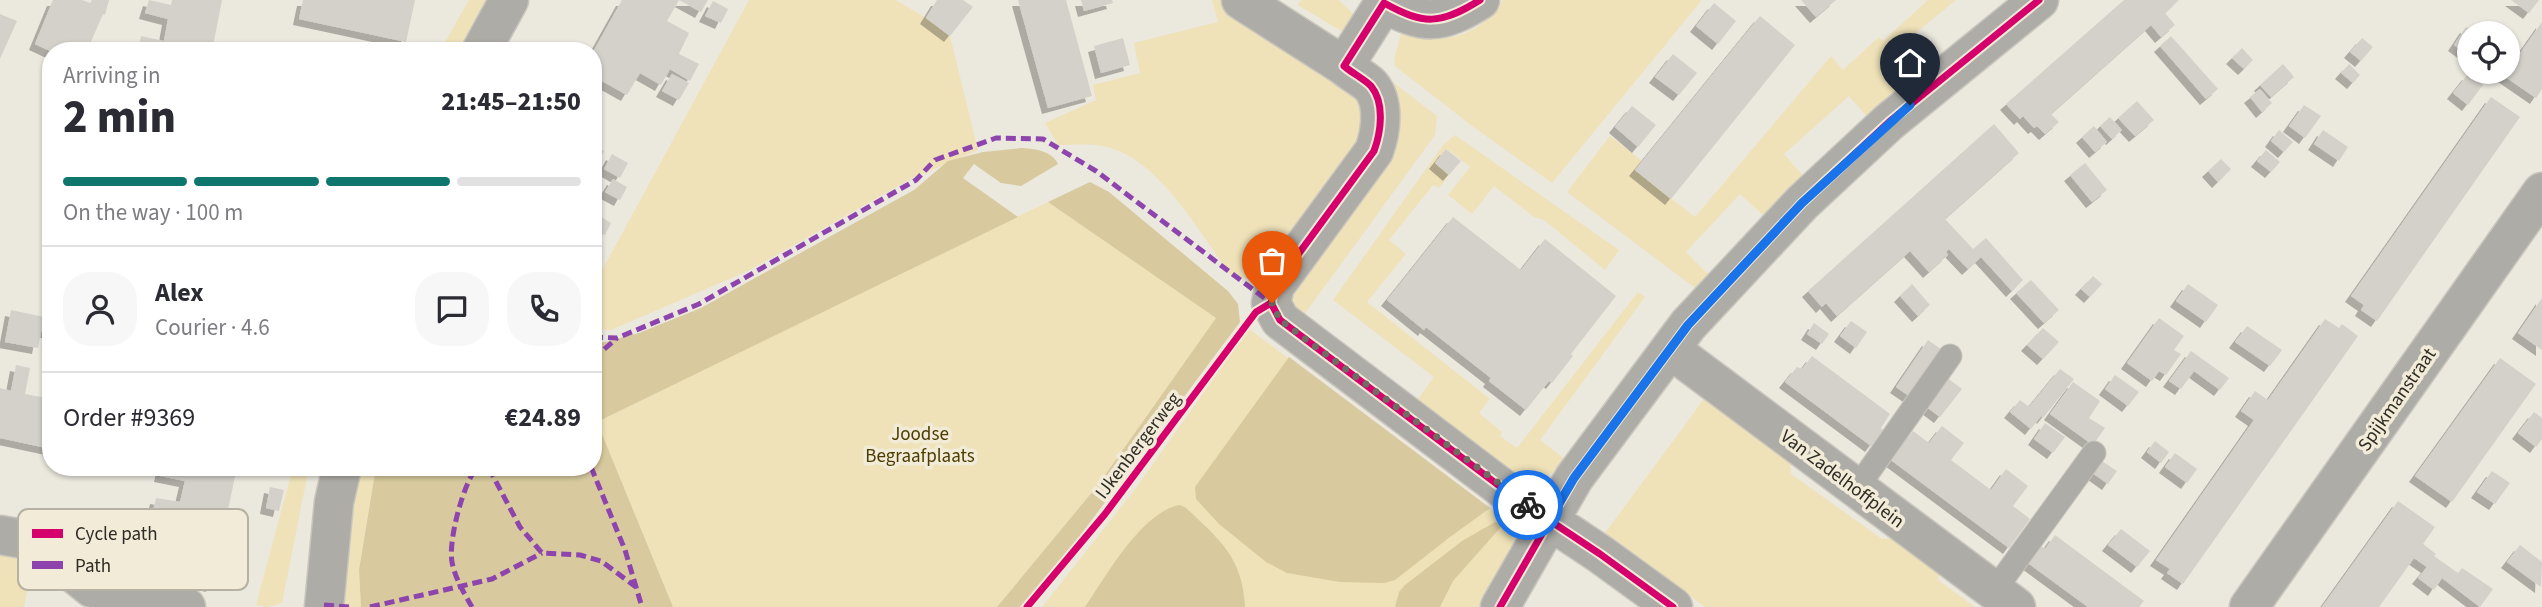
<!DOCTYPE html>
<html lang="en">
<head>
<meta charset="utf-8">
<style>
	body { margin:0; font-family:"Source Sans 3",sans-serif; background:#f7f7f7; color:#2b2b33; height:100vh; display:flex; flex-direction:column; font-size:26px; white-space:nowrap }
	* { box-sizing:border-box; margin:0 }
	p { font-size:23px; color:#7c7c81 }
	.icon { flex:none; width:38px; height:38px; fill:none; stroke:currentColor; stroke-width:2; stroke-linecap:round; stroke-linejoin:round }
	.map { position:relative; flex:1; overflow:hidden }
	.details { position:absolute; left:42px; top:42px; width:560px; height:434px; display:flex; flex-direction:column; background:#fff; border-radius:28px; box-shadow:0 2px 5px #0004 }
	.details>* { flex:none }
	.tools { position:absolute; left:2457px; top:21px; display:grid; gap:14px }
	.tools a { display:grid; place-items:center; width:63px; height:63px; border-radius:50%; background:#fff; box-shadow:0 2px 5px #0004; font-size:35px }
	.pin { position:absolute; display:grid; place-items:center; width:60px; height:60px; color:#fff; margin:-72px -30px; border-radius:50% 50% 50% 0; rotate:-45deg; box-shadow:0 0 7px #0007 }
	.pin .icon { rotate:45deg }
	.courier { position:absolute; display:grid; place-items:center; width:70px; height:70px; margin:-35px; border:5px solid #1a73e8; border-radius:50%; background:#fff; color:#222; box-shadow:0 2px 9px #0007 }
	.head em { font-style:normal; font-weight:800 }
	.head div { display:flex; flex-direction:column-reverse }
	.head { display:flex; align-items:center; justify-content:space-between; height:119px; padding:0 21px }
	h1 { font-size:46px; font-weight:800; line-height:52px }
	.bar { display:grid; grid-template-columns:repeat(4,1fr); gap:10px 7px; align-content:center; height:84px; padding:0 21px }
	.bar i { height:9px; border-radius:5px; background:#e1e1e2 }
	.bar .selected { background:#0f766e }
	.bar p { grid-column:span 4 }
	.line { display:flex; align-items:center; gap:18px; padding:0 21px; border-top:2px solid #e1e1e2 }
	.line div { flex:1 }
	.round { display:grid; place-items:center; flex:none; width:74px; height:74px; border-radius:28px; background:#f7f7f7 }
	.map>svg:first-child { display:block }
	.green { fill:#efe2b9 }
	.forest { fill:#d8ca9e }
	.building { fill:#d4d1ca; filter:url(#shadow) }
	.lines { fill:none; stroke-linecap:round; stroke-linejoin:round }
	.lane-casing { stroke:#c8c5bd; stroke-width:25 }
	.street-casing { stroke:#c8c5bd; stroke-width:41 }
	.lane { stroke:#adaca7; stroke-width:23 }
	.street { stroke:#adaca7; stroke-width:38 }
	.quiet { stroke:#8e44ad; stroke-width:5; stroke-dasharray:10 5; stroke-linecap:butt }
	.cycleway-casing { stroke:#f1ebd8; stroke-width:11 }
	.cycleway { stroke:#d6006c; stroke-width:7 }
	.done { stroke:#706d65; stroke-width:7; stroke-dasharray:0 12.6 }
	.route { stroke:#1a73e8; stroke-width:9 }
	.labels { text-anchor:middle; stroke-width:7; stroke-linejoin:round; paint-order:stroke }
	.street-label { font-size:19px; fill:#2d2b24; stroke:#f1ebd8 }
	.park-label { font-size:19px; fill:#4c3c00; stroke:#f1ebd8 }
	.key { fill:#f1ebd8; stroke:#b6b1a2; stroke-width:2 }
	.key-label { font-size:19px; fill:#2d2b24 }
</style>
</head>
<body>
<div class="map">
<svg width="2542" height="607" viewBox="0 0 2542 607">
	<defs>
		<filter id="shadow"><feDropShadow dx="-6" dy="6" stdDeviation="0" flood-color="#0004"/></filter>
	</defs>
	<rect width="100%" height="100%" fill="#ebe8de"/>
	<path class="green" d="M469,0H486L459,51H440Z
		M749,0H896L926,18L950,36L978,150L909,180L750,270L611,330L593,329V287Z
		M1212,0H1223L1357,93L1364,119L1358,148L1269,280L1232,277C1202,236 1159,159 1107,147C1092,143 1074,145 1058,145L1045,123L1096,100L1093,85L1140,73L1134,43L1218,22Z
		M1301,0H1339L1356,17L1346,34L1298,5Z
		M1503,0H1702L1552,183L1472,126L1395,66L1394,60L1401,34C1445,44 1477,39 1503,0Z
		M1928,0H1956L1907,40L1931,69L1870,120L1849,96L1784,154L1805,178L1765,217L1740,194L1686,252L1710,276L1699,291L1567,192L1610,136L1642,161L1635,170L1695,217L1831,56L1843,70L1879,37L1883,41Z
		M1368,63L1437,116L1435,135L1301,319L1292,311L1290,290L1384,161Z
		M1455,135L1619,250L1605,270L1544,220L1534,217L1494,186L1472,214L1448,195L1470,167L1447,149L1435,163L1449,175L1439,188L1433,185L1389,240L1406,254L1367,302L1490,399L1479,413L1502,432L1500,436L1517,448L1638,292L1645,297L1540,440L1567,461C1554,476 1542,478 1523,479L1414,404L1434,377L1333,300L1443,145Z
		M1048,202L1217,318L1098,485L997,607H673L597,422Z
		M1249,329L1490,508C1500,522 1514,530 1514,548L1482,607H1042L1133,492Z
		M1707,395L1790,456L1791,474L1882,539L1900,537L1939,565L1938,580L1975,607H1705L1605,533Z
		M293,467H309L282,603L268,607L256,605Z
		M361,467H376L359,570L361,607H345L352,504Z
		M0,555L29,561L32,568L24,607H0Z"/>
	<path class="forest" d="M1022,148C1036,149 1052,151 1058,164L1021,186L1001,183L974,164L963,178L1018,217L597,422L673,607H361L359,570L376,467H593V342H605L639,333L701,308L914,190L948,161L983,152Z
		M1090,182L1109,192L1228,291L1238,304L1240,322L1079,537L1020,607H997L1098,485L1216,318L1048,202Z
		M1289,357L1490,508L1450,537L1395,580L1384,583L1340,582L1287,573L1266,562L1219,524L1196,499L1195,487Z
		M1179,505L1185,507C1218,538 1243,557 1245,607H1085C1106,576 1141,513 1179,505Z
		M1495,522L1501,523V527L1453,581L1440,607H1395L1399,592L1405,585L1462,541Z"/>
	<path class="building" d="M53,0H82L90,3L92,0H109L105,15L103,14L87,51H50L35,44Z
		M149,0L171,5L172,0H222L212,51L138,50L141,36L164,41L168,19L145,13Z
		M303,0H415L406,42L299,19Z
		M622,0H679L667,21L689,33L679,54L699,64L690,81L670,69L661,85L640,73L627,95L593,76V52Z
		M679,0H708L701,12Z
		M937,0H963L973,7L950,36L926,18Z
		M1018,0H1066L1092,96L1048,108Z
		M1081,0H1112L1113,3L1084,11Z
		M1801,0H1836L1816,17Z
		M2124,0H2179L2165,13L2175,25L2161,37L2151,25L2051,114L2059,122L2045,134L2037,126L2034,128L2023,116L2020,119L2006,104Z
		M2511,0H2539L2529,13Z
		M713,1L728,9L721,23L705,16Z
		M1714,3L1736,21L1718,44L1696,26Z
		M0,14L17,21L0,59Z
		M1760,16L1795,45L1671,199L1635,170Z
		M2542,22V89L2536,98L2504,76Z
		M2466,27L2476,33H2469V56L2454,45Z
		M2171,36L2218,89L2206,99L2160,46Z
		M1123,38L1130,65L1101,73L1094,46Z
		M2362,38L2373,47L2361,61L2350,52Z
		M2242,48L2253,60L2244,69L2232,58Z
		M1673,54L1697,73L1679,95L1655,77Z
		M2283,64L2294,77L2271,97L2260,85Z
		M2349,64L2360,75L2353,83L2341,73Z
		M672,74L689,83L679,100L662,91Z
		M2468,74L2483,85L2468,105L2453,93Z
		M2260,89L2272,103L2262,112L2250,97Z
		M2491,97L2520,117L2377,321L2361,310L2364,305L2351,296Z
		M2137,101L2154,120L2135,136L2118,118Z
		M2304,105L2321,116L2305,138L2289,126Z
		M1632,106L1656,125L1638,147L1615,127Z
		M2110,117L2122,130L2112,139L2100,126Z
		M1994,124L2019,153L1945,219L1973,249L1986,238L2023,280L2012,291L1981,257L1968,269L1949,249L1946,252L1948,255L1929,272L1910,251L1837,316L1826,303L1822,307L1808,291Z
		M2094,126L2107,142L2095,152L2082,137Z
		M2279,130L2293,142L2284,152L2271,141Z
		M2323,130L2348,147L2339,161L2314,144Z
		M593,145L604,151L593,172Z
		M1446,149L1461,161L1449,175L1435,163Z
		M2266,150L2280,162L2271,172L2257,161Z
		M612,154L628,163L620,178L604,169Z
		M2221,159L2231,169L2218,182L2208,171Z
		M2085,163L2107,190L2092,202L2070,175Z
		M613,179L627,187L620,200L605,192Z
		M598,215L611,223L605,235L593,228Z
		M1453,217L1521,270L1545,239L1616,296L1571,354L1573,356L1552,383L1549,381L1526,410L1489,381L1491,378L1426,327L1424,330L1387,300Z
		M2093,276L2102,284L2090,297L2081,289Z
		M2031,280L2059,310L2044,323L2016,293Z
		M1912,284L1930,305L1918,316L1900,296Z
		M2188,284L2218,305L2206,322L2176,301Z
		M2542,298V350L2518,333Z
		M11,310L44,317L38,348L5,342Z
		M46,317H51V332H43Z
		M2159,318L2184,336L2174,350L2181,354L2166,375L2159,371L2152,381L2127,363Z
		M2325,319L2339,328L2342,324L2358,336L2183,584L2167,573L2170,569L2156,560L2254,420L2241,411L2255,391L2268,400Z
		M1851,321L1867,332L1856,348L1840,336Z
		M1814,323L1829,334L1822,344L1807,334Z
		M2247,326L2282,350L2270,366L2235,342Z
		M2043,328L2059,342L2043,359L2027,345Z
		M1928,340L1945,352L1912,398L1896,387Z
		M2191,351L2229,378L2220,390L2194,371L2181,389L2169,381Z
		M1812,356L1890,414L1881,428L1883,430L1871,446L1785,382L1797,367L1802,369Z
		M2500,358L2536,384L2452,502L2415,476Z
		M16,365L30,368L25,394L46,398L51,383V449L0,438V388L11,391Z
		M2060,369L2074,379L2043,418L2041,416L2031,429L2010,412L2020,400L2029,407Z
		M2115,375L2139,392L2128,406L2105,389Z
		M1946,377L1962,389L1940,417L1924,405Z
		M2073,382L2100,401L2089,418L2105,428L2093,445L2050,414Z
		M2534,412L2542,418V439L2536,447L2518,433Z
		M2045,423L2065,437L2053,453L2034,439Z
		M1942,426L1964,443L1951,460L1991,490L2006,469L2028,486L2013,506L2030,519L2009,548L1891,460L1913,431L1929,443Z
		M2155,441L2169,452L2161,463L2147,452Z
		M2175,453L2197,469L2187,483L2165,467Z
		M2102,461L2117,471L2108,484L2094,474Z
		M162,467H237L212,586L165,576L170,552L145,547L148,533L173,539L177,517L153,511L156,498L180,502L185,481L160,476Z
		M2492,471L2510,483L2495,504L2477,492Z
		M270,487L284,490L279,511L266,508Z
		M2398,501L2435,527L2423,544L2436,554L2434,556L2458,573L2462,568L2493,589L2480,607L2442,578L2434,590L2418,578L2427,567L2414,558L2379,607H2322Z
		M2121,529L2150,551L2137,567L2108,545Z
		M2055,535L2144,601L2139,607H2088L2028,563L2041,546L2045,549Z
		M2520,545L2542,562L2541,587L2507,562Z"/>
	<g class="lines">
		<g class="lane-casing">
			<path id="lane" d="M1857,488L1950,356
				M1994,591L2094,453"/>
		</g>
		<g class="street-casing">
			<path id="street" d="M1241,0L1344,66
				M1480,0C1440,25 1424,25 1384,3L1344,66C1352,73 1364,79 1371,86C1385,103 1381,132 1374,151L1275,286L1271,303L1280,320L1510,494L1600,554L1673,607
				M481,51L509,0
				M1670,349L2016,607
				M0,535L29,540L38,544L92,588L186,607
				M324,607L334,502L342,467
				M1500,607L1574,478L1688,325L1802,203L1889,122L2039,0
				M2249,607L2542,192"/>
		</g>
		<use href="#lane" class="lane"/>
		<use href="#street" class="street"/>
		<path class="quiet" d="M593,337L617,338L699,304L916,180L935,160L996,138L1043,139L1096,171L1271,303
			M593,359L617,338
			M493,467V476L520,527L542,553L580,555L601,561L636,587
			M591,467L625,550L642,607
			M324,605L349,607
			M370,607L492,579L542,553
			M472,607C464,593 455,578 452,562C448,541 463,484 477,467"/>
		<g class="cycleway-casing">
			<path id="cycleway" d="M1480,0C1440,25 1424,25 1384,3L1344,66C1352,73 1364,79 1371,86C1385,103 1381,132 1374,151L1275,286L1271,303L1280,320L1510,494L1600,554L1673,607
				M1027,607L1105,514L1256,312L1271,303
				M1500,607L1574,478L1688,325L1802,203L1889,122L2039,0"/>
		</g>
		<use href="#cycleway" class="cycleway"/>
	</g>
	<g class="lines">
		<path class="done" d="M1272,303L1280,320L1528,505"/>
		<path class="route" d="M1528,505L1550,519L1574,478L1688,325L1802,203L1910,105"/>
	</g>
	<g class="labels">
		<g class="street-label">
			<text transform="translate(2396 399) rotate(-55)" y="7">Spijkmanstraat</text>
			<text transform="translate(1137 445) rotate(-53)" y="7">IJkenbergerweg</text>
			<text transform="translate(1843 478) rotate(37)" y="7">Van Zadelhoffplein</text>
		</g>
		<g class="park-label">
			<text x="920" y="440">Joodse<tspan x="920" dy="22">Begraafplaats</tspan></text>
		</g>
	</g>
	<rect x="18" y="509" width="230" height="81" rx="10" class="key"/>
	<rect x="32" y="529" width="31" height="9" fill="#d6006c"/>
	<rect x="32" y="561" width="31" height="8" fill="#8e44ad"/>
	<g class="key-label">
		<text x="75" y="540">Cycle path</text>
		<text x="75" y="572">Path</text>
	</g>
</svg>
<div class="tools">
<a><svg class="icon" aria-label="locate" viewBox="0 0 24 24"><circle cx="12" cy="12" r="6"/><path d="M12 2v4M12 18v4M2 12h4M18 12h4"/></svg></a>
</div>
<div class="pin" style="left:1272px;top:303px;background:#ea580c"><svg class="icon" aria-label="bag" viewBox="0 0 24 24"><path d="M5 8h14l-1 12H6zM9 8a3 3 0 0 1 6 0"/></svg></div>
<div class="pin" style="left:1910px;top:105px;background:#1f2937"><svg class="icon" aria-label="home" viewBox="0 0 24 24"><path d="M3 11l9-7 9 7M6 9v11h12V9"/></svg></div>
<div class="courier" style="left:1528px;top:505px"><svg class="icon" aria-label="bike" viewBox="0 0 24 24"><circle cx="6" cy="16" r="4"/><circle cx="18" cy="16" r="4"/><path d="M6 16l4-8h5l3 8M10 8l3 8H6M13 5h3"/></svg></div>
<section class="details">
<div class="head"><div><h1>2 min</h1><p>Arriving in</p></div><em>21:45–21:50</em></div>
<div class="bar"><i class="selected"></i><i class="selected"></i><i class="selected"></i><i></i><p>On the way · 100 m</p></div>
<div class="line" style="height:126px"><a class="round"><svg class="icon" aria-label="person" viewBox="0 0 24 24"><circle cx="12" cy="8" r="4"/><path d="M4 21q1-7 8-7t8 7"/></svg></a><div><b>Alex</b><p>Courier · 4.6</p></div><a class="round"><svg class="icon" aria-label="chat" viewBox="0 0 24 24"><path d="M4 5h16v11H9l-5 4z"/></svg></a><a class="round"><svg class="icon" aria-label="phone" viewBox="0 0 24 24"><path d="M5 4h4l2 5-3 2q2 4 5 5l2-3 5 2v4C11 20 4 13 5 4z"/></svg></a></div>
<div class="line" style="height:91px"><div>Order #9369</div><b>€24.89</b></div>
</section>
</div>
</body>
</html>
